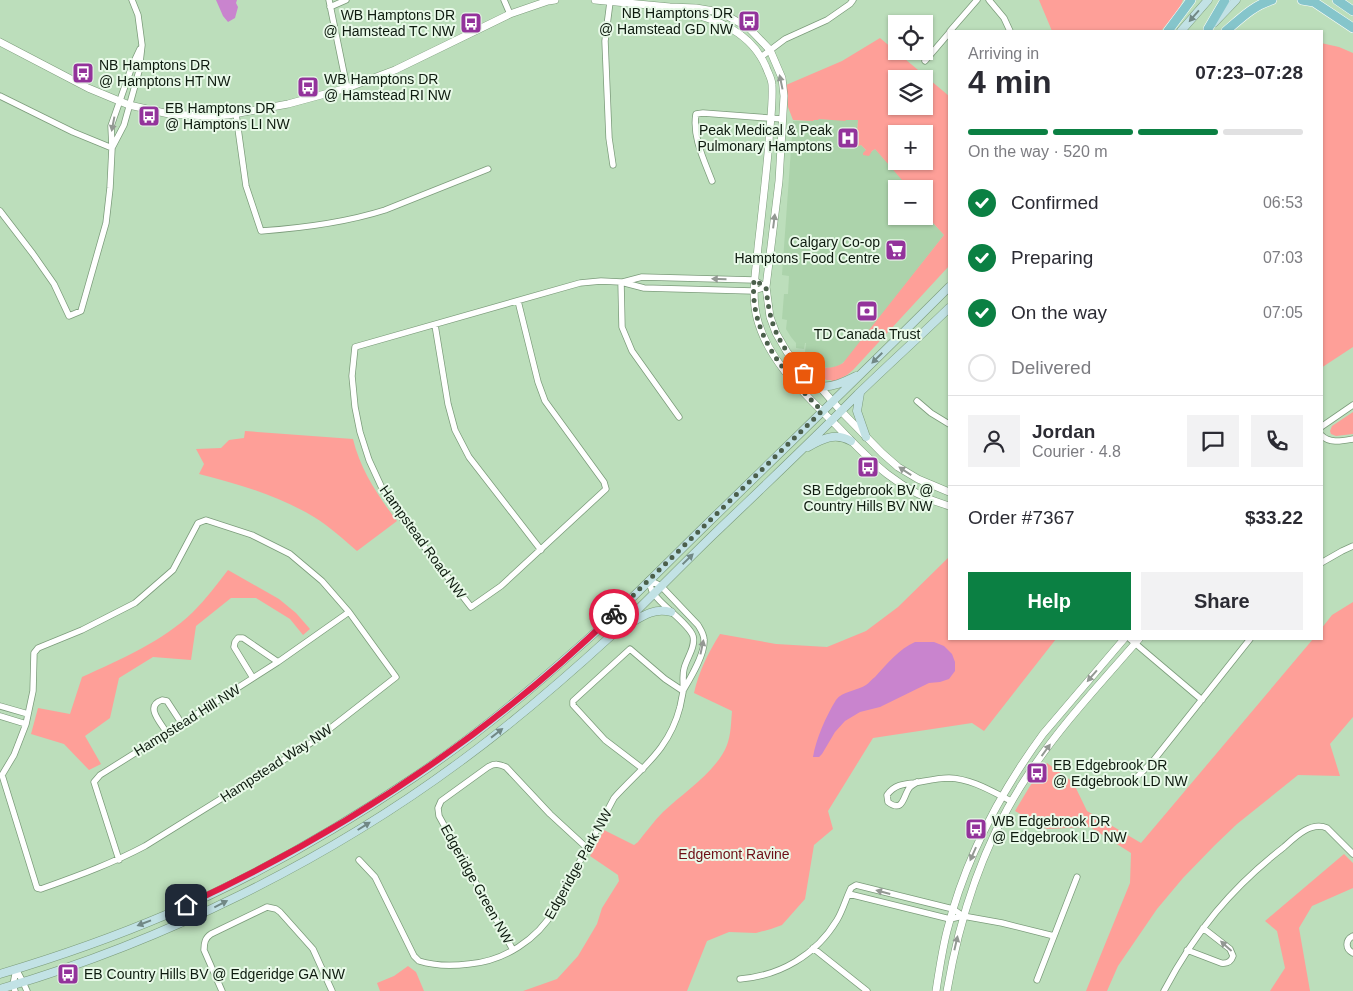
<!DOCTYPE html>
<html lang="en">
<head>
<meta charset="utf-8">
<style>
	body { margin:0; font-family:Arial,sans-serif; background:#f2f2f3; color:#2b2b33; height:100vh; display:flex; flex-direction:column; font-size:19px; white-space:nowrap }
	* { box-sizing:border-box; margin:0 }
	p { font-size:16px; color:#7c7c81 }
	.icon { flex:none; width:28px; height:28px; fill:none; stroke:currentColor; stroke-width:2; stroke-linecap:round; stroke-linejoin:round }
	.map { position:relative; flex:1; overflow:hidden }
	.side { position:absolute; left:948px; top:30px; width:375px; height:610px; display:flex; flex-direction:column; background:#fff; border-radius:0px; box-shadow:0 1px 4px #0004 }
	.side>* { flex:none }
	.tools { position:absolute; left:888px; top:15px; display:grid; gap:10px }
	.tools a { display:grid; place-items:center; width:45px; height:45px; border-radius:0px; background:#fff; box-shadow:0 1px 4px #0004; font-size:25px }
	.pin { position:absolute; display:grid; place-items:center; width:42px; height:42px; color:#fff; margin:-21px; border-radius:10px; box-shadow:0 2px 8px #0006 }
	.courier { position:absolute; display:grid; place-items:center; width:50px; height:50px; margin:-25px; border:4px solid #e11d48; border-radius:50%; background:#fff; color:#222; box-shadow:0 1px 6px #0007 }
	.headline em { font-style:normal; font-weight:800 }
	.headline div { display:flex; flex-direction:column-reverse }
	.headline { display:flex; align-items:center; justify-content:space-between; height:85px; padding:0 20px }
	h1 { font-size:32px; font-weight:800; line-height:38px }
	.bar { display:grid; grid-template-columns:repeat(4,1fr); gap:8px 5px; align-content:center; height:60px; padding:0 20px }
	.bar i { height:6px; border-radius:4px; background:#e1e1e2 }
	.bar .selected { background:#0b8043 }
	.bar p { grid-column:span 4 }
	.line { display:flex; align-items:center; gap:12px; padding:0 20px; border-top:1px solid #e1e1e2 }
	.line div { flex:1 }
	.round { display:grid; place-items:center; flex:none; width:52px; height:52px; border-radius:0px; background:#f2f2f3 }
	ol { padding:0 20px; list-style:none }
	li { display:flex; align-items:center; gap:15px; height:55px }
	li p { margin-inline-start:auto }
	li .icon { padding:5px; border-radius:50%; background:#0b8043; color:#fff; stroke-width:4 }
	li:last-child { color:#7c7c81 }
	li i { width:28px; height:28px; border:2px solid #e1e1e2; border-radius:50% }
	.primary-button { display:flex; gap:10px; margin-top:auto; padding:10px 20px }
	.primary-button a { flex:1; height:58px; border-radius:0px; background:#0b8043; color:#fff; font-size:20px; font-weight:800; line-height:58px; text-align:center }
	.primary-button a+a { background:#f2f2f3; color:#2b2b33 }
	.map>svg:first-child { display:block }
	.built { fill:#acd3ab }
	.green { fill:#fe9f98; fill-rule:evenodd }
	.water { fill:#c984ce }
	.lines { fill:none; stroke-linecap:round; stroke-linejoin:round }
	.minor-casing { stroke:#7c9c7b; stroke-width:7 }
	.tertiary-casing { stroke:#7c9c7b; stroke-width:8 }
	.secondary-casing { stroke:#7c9c7b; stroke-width:9 }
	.primary-casing { stroke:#fff; stroke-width:10 }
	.minor { stroke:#fff; stroke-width:5.5 }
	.tertiary { stroke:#fff; stroke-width:7 }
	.secondary { stroke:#c2e2e5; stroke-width:8 }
	.primary { stroke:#85c5cb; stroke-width:9 }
	.oneway { fill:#718885 }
	.oneway2 { fill:#939893 }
	.done { stroke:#4b5f4b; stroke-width:5; stroke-dasharray:0 9 }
	.route { stroke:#e11d48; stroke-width:6 }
	.labels { text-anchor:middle; stroke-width:4; stroke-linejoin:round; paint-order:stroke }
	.poi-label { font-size:14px; fill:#0e1b0f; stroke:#e8f9e8; text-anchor:start }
	.street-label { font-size:14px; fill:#0e1b0f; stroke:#e8f9e8 }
	.park-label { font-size:14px; fill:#6e0f15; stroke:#e8f9e8 }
</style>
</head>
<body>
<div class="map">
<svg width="1353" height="991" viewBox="0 0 1353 991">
	<rect width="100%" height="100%" fill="#bcdebb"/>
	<path class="built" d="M818,119L858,120L856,147L861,145L870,155V153L875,149L909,187L907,189H896V216H924V213L944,235L848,358L840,365L833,368L820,367L813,364L808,359L805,352L806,343H805L804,349L796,348V343L791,337L786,329L787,320L782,319L784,294H788L789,276L782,275L793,121H813L814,120Z"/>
	<path class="green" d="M1039,0H1183L1179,9L1161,31H1052Z
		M880,38L949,96V266L853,370L847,375L833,382L831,380H826L800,354L805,352C809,370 831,371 843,363L944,235L924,213V189H907L908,187L875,149L872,151L869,156L863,155V153L866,150L861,145L856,147L858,120H846L845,121L819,119L818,120H814L813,121L793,120L788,107L786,85L842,61ZM896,79H924V106H896ZM896,134H924V161H896Z
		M1321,43L1339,47L1353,53V347L1321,368Z
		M1353,412V434L1336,436L1331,434L1330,431L1332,426Z
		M245,431L353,439C360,469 378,496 397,521L357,551C343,539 330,527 314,517C279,496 239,484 199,474L204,464L196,449L221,448L229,440L244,438Z
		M949,557V639H1056L984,731L972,723L873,738L828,811L833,829L814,845L805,899L782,925L771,929L756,933L729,932L707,941L687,991H523L557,979L578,956L597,924L602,908L619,881L618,875L590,856L604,830L634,845L638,842C646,832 654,821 663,812C683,793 717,771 727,745C731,735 731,722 732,711L694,693C699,671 708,653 720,634L776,644L827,647L866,631L898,607Z
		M228,570L279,599L296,613L310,629L303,635L290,619L256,598H231L196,626L191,660L153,657L119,678L110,718L85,736L101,764L89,770L64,744L31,734L38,708L70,714L82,677C121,659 162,642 193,612C206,599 217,584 228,570Z
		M1353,602V717L1330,744L1340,776L1298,775L1237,824L1215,845L1183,878L1157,909L1118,966L1107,991H1086L1130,883L1131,853L1090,827L1047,829L1015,811L1030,786L1047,763L1073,782L1087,811L1141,843L1313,639H1321V629L1332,615Z
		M1344,854L1353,863V888L1312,906L1299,928L1310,991H1270L1285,968L1277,931L1265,921Z
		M408,966L416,972L424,991H380L377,983L394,976Z"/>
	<path class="water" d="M216,0H237L236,3L238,7L235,18L228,22L223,16Z
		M915,642H934L944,646L952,654L955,662V671L949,679L940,682L929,683L880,707L860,712L845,721L835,732L822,754L819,757H813C816,739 826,716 836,700C842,691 857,691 866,685C869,683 872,679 875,677C887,664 899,649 915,642Z"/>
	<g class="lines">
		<g class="minor-casing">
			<path id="minor" d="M329,0L347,88
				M504,0L510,14
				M989,0L1004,18L1010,31
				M610,2L605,41L609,138L613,165
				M330,7L346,0
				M950,31L977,0
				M761,57L785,39L827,20L850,4L853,0
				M925,61L949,33
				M0,96L73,132L112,148L110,188L106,223L81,311L69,316L54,284L33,254L0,211
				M236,114L246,186L261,231C303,228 344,223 385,210L488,169
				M112,147L111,126L132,66L140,49
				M112,148L124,125L139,71L142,45L138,15L132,0
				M712,181C704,160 692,136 696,114L703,113L782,119
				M621,282L622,327L632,351L679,417
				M623,282L642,277L754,280L766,287
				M518,301L538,382L545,401L604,482L606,489L501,586L471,607L402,518L381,486L369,460L360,432L355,407L352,376L355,347L580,283L601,281L621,282L644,288L753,291L766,287
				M435,325L448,404L455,430L469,457L541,550
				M917,401L931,413L949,424
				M1321,427L1353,405
				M1321,435C1330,444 1342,441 1353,439
				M206,520L252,535L290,554L322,581L349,612L396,677L314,741L145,846C111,864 77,876 41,889L37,888L2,775L14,755L26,724L33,691L34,653L38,648L82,630L135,603L173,570L198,523Z
				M1321,563L1342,551L1353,546
				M649,580L661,586L698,625C701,630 704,634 704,640C705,654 691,677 684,689
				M1130,639L1202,700
				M253,678L234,647L235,642L238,638H243L278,662
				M0,706L28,714
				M0,716L26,724
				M167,733C161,723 144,706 162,700L167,701L182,724
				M643,769L605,740L573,705V701L630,649L665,679L683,691
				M1134,780L1153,761L1250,639
				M917,782C915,784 912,785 910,787C903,795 904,814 888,802L887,795C894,785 903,784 914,783C926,781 938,778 949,778C972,779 991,791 1011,801
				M119,860L94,782L100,775L167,733L278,662L349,612
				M359,860L375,877L414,956L419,961C435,966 453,966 469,964C504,961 537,940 555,909C562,897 568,884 574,872C588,847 601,823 614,798C642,767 669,750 680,707C681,702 682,697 683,692C684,684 682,676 684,669C686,659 696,647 693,636C689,624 662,606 654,594C651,591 650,585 649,580
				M849,894L950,919L963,916L1002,923L1054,936
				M1353,936C1345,940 1345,949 1353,953
				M813,948L867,991
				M513,950L439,816L438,808L441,801L488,767C495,763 499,764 506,767L550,814L587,848
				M1187,950L1221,963C1227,964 1231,962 1233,956L1230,949L1203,928
				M16,969L23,982L27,991
				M740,979C780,976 816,955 837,920C843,910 846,898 851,888L856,885L953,909L963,916
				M1037,980L1077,877
				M15,991L13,985L16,969
				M222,991L204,950C204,943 205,938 211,934L267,907L276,909L280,912L313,949L332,991
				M1164,991C1195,932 1231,888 1284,847C1295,837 1311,821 1327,828L1353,854"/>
		</g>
		<g class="tertiary-casing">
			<path id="tertiary" d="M595,0L670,7L696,8L720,12L749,28L770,50L782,78L784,96L779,181L766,287L770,317L776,333L787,352L804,373L819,386L841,411L882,453L898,467L918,479L949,492
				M682,11C717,19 751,32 766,67C768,73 772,79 772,85C773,104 770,123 769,142C766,177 762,212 758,247C756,271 751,294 757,318C768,362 806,395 837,426C871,462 900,492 949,506
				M0,42L88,88L129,105L169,114L209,116L228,115L288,104L347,88L395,70L510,14L548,1L555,0
				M936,991C939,971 942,951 947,931C965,859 999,794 1043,734L1124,639
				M947,991C960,914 984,840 1028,775C1060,726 1101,683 1139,639"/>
		</g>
		<g class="secondary-casing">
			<path id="secondary" d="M1214,23L1236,0
				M1181,31L1208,0
				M819,386C832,388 844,382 856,376
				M860,393L857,411L866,437
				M808,447C822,439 835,432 851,441
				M624,627C640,618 652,607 671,612
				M0,974C57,957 114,937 168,914C254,877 336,830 413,778C479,734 540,682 599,629C637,594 673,557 710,521C790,443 870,366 949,287
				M0,989C162,942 326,861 461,761C514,722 564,679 612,635C646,602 679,568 713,535C762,488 811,442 858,394C888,365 919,337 949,308"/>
		</g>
		<g class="primary-casing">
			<path id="primary" d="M1302,0L1314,2L1353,28
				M1337,0L1353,11
				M1208,29L1225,0
				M1168,31L1191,0
				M1226,31C1240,19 1254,5 1272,0"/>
		</g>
		<use href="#minor" class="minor"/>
		<use href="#tertiary" class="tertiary"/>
		<use href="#secondary" class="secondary"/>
		<use href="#primary" class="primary"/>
	</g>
	<defs><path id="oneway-solid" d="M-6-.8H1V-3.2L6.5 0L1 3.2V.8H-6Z" transform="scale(1.25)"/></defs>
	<g class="oneway">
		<use href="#oneway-solid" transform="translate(1194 16) rotate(131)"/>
		<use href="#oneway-solid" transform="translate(877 358) rotate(135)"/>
		<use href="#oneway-solid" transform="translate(688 559) rotate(-44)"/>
		<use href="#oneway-solid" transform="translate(497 733) rotate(-38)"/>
		<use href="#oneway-solid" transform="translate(364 826) rotate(-32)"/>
		<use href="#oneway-solid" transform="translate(221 904) rotate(-27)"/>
		<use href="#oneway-solid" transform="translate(144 923) rotate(159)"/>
	</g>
	<g class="oneway2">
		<use href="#oneway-solid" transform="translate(781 82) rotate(-102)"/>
		<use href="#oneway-solid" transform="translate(113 124) rotate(101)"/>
		<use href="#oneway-solid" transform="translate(774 221) rotate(-83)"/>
		<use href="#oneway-solid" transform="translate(719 279) rotate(-179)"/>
		<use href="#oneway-solid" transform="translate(905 471) rotate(-147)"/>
		<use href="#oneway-solid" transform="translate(702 647) rotate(-78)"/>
		<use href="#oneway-solid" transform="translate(1092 676) rotate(131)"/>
		<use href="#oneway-solid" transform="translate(1046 750) rotate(-54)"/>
		<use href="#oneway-solid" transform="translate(973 854) rotate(114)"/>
		<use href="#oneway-solid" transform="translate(883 892) rotate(-165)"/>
		<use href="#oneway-solid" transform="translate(956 943) rotate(-77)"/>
		<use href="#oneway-solid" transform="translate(1226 946) rotate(-138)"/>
	</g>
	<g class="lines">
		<path class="done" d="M614,614L822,411C786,375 749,335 754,280L766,287C770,328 778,342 804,373"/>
		<path class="route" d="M186,905C344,832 489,735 614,614"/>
	</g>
	<defs>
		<g id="bus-square" transform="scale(1.125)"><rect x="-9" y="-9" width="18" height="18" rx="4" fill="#93339b" stroke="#e8f9e8"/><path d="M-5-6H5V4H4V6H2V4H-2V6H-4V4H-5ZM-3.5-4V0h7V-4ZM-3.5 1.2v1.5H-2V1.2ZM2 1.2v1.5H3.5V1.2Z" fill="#fff"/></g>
		<g id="hospital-square" transform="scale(1.125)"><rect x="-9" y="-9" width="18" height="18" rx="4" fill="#93339b" stroke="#e8f9e8"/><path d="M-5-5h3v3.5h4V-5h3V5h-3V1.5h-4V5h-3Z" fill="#fff"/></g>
		<g id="supermarket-square" transform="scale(1.125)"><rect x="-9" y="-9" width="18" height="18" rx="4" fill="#93339b" stroke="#e8f9e8"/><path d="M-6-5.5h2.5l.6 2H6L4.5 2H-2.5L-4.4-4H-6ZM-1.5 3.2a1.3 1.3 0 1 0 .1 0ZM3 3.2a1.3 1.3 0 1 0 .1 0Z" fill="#fff"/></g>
		<g id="bank-square" transform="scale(1.125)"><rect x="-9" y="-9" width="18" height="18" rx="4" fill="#93339b" stroke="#e8f9e8"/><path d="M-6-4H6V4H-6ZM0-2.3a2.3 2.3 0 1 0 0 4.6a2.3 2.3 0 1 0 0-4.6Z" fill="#fff"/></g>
	</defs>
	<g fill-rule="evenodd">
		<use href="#bus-square" x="749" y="21"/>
		<use href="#bus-square" x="471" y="23"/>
		<use href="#bus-square" x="83" y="73"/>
		<use href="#bus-square" x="308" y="87"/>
		<use href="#bus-square" x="149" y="116"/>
		<use href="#hospital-square" x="848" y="138"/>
		<use href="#supermarket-square" x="896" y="250"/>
		<use href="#bank-square" x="867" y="311"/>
		<use href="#bus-square" x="868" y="467"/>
		<use href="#bus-square" x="1037" y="773"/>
		<use href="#bus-square" x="976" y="829"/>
		<use href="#bus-square" x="68" y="974"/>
	</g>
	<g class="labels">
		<g class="poi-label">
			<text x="733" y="18" text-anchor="end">NB Hamptons DR<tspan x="733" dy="16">@ Hamstead GD NW</tspan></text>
			<text x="455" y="20" text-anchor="end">WB Hamptons DR<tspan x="455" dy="16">@ Hamstead TC NW</tspan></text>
			<text x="99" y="70">NB Hamptons DR<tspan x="99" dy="16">@ Hamptons HT NW</tspan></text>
			<text x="324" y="84">WB Hamptons DR<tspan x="324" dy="16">@ Hamstead RI NW</tspan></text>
			<text x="165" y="113">EB Hamptons DR<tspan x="165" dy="16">@ Hamptons LI NW</tspan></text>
			<text x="832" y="135" text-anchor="end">Peak Medical &amp; Peak<tspan x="832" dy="16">Pulmonary Hamptons</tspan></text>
			<text x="880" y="247" text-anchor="end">Calgary Co-op<tspan x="880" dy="16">Hamptons Food Centre</tspan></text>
			<text x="867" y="339" text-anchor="middle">TD Canada Trust</text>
			<text x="868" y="495" text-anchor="middle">SB Edgebrook BV @<tspan x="868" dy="16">Country Hills BV NW</tspan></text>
			<text x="1053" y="770">EB Edgebrook DR<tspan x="1053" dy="16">@ Edgebrook LD NW</tspan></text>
			<text x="992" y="826">WB Edgebrook DR<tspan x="992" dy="16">@ Edgebrook LD NW</tspan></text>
			<text x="84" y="979">EB Country Hills BV @ Edgeridge GA NW</text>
		</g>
		<g class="street-label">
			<text transform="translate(423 542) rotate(54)" y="5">Hampstead Road NW</text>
			<text transform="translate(187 720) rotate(-32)" y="5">Hampstead Hill NW</text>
			<text transform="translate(276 763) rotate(-33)" y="5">Hampstead Way NW</text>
			<text transform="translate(578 864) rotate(-61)" y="5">Edgeridge Park NW</text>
			<text transform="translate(477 884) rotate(61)" y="5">Edgeridge Green NW</text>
		</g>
		<g class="park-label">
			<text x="734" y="859">Edgemont Ravine</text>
		</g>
	</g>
</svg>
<div class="tools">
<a><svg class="icon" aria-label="locate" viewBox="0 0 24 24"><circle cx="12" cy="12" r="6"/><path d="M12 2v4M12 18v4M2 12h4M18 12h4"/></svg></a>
<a><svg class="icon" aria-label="layers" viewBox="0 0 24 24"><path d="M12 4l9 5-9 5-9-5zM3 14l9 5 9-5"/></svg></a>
<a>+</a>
<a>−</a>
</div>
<div class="pin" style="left:804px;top:373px;background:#ea580c"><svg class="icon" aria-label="bag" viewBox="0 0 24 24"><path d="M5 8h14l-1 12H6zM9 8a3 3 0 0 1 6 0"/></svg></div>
<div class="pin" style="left:186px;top:905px;background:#1f2937"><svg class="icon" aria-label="home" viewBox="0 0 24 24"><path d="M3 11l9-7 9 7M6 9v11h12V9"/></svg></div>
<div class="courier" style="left:614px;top:614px"><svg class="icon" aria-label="bike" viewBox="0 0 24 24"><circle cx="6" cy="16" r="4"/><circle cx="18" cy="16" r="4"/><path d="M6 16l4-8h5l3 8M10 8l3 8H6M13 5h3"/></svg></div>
<section class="side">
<div class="headline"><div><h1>4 min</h1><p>Arriving in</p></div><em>07:23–07:28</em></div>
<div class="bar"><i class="selected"></i><i class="selected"></i><i class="selected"></i><i></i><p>On the way · 520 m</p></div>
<ol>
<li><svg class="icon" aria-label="check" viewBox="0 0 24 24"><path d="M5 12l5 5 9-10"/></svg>Confirmed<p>06:53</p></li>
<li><svg class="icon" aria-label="check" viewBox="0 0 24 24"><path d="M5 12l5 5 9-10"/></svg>Preparing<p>07:03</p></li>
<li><svg class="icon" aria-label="check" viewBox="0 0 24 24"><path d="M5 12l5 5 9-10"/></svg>On the way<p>07:05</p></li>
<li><i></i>Delivered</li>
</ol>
<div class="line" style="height:90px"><a class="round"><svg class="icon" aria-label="person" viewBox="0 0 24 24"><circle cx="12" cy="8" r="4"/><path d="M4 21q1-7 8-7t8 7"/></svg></a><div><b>Jordan</b><p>Courier · 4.8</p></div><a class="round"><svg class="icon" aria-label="chat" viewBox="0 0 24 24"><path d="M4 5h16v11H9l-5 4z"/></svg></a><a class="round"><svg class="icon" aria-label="phone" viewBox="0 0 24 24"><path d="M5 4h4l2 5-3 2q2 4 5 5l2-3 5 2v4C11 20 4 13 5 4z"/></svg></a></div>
<div class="line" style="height:65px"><div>Order #7367</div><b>$33.22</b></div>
<div class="primary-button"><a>Help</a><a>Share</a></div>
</section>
</div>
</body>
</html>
